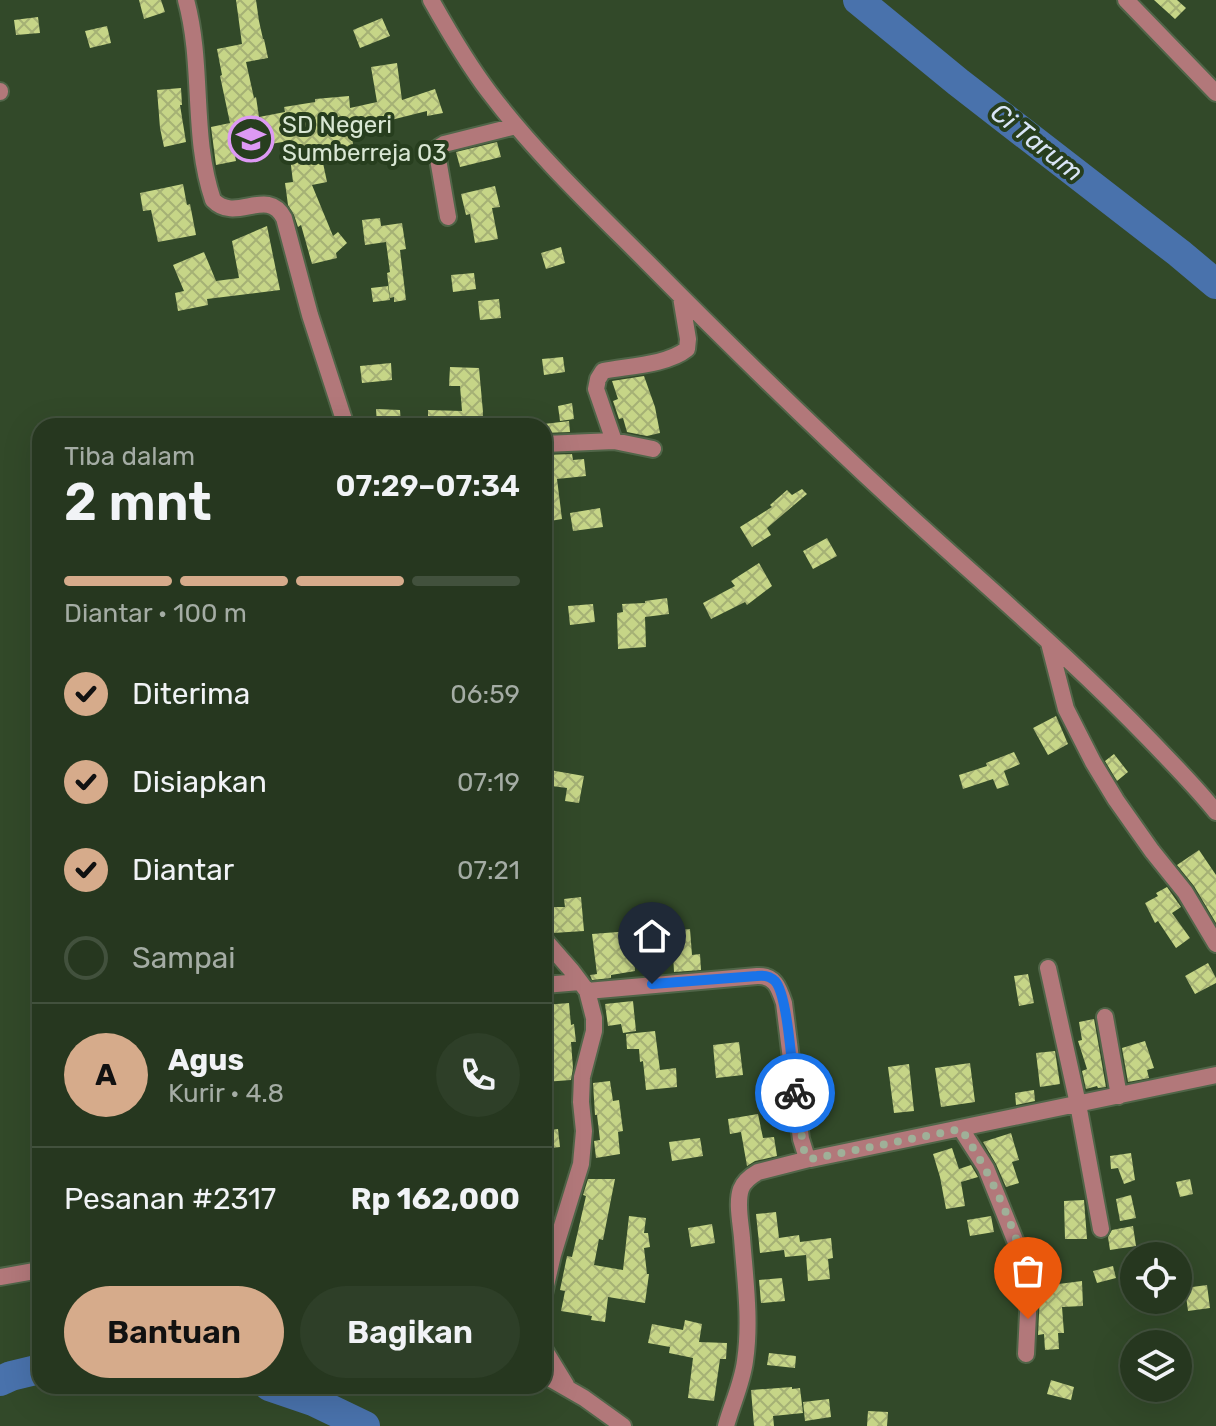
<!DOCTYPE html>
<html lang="id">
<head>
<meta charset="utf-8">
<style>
	body { margin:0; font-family:Rubik,sans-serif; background:#2e3f28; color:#f1f3f6; height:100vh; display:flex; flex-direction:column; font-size:30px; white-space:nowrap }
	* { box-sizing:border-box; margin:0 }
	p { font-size:26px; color:#a4aca4 }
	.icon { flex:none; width:44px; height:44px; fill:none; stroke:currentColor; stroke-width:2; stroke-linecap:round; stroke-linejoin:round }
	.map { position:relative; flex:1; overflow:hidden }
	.sheet { position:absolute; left:32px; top:418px; width:520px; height:976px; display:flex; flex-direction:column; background:#26371f; border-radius:24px; box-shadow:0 8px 32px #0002,0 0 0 2px #42513d }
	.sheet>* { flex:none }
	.buttons { position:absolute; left:1120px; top:1242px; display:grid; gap:16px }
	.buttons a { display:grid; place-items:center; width:72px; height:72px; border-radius:50%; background:#26371f; box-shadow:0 8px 32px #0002,0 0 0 2px #42513d; font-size:40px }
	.pin { position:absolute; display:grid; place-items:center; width:68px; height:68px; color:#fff; margin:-82px -34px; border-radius:50% 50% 50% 0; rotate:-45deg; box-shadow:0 0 8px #0007 }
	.pin .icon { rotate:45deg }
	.courier { position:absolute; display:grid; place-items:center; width:80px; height:80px; margin:-40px; border:6px solid #1a73e8; border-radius:50%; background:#fff; color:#222; box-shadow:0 2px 10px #0007 }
	.headline em { font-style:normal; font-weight:600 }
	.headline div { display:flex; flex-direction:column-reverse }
	.headline { display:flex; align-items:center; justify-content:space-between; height:136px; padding:0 32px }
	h1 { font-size:52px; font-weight:600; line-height:60px }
	.bar { display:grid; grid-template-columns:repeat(4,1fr); gap:12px 8px; align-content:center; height:96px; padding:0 32px }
	.bar i { height:10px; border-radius:6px; background:#42513d }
	.bar .selected { background:#d6ab8b }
	.bar p { grid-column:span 4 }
	.line { display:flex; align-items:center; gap:20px; padding:0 32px; border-top:2px solid #42513d }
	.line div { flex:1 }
	.round { display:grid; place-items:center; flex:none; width:84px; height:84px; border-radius:42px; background:#2e3f28 }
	ol { padding:0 32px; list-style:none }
	li { display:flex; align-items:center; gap:24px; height:88px }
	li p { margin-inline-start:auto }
	li .icon { padding:8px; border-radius:50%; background:#d6ab8b; color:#111; stroke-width:4 }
	li:last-child { color:#a4aca4 }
	li i { width:44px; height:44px; border:4px solid #42513d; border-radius:50% }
	.action { display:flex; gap:16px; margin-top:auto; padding:16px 32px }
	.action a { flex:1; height:92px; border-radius:48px; background:#d6ab8b; color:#111; font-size:32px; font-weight:600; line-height:92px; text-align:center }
	.action a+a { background:#2e3f28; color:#f1f3f6 }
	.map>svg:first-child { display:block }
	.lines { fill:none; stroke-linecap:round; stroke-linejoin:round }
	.river { stroke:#4972ac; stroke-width:30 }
	.building { fill:url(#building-cross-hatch) }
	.street-casing { stroke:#506548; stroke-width:20 }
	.street { stroke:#b2787a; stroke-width:16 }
	.done { stroke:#9fb098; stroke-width:8; stroke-dasharray:0 14.4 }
	.route { stroke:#1a73e8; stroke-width:10 }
	.labels { text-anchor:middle; stroke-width:8; stroke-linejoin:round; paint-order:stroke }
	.poi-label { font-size:24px; fill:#d9e7d4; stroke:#273e1e; text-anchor:start }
	.water-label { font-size:26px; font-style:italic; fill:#d9e5f6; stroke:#273e1e }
</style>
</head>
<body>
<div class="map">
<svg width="1216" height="1426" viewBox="0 0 1216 1426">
	<defs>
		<pattern id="building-cross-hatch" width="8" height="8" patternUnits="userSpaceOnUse" patternTransform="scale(2)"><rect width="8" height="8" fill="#c6d587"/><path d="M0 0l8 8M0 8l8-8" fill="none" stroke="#a5b175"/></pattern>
	</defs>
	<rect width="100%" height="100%" fill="#324929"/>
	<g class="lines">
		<path class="river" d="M858,0L958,82L1179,253L1216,284
			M0,1381L11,1376L40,1369
			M269,1386L313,1401L365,1426"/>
	</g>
	<path class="building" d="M139,0H161L165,12L144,19Z
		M236,0H256L259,21L263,39H264L268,58L246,62L254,98L256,97L259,117L285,112L284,107L315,102V99L349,96L350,108L377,102L371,67L397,63L402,100L435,89L443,113L427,116V111L351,130L355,157L327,161V163H323L327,182L312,185L333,236L338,232L347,243L336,253L337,258L312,264L301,225L298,227L294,215L288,205L285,183L293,182L288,141L259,146L257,142L251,144L252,148L234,151L236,161L216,165L211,127L230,123L220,76L222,75L217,49L242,44Z
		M1154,0H1177L1186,8L1175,19Z
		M38,17L40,33L16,35L14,20Z
		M382,18L390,36L360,48L353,30Z
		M107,26L111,43L90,48L85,31Z
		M181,88L182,105H180L186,142L164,147L160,128L157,90Z
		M497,142L501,157L460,167L456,152Z
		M183,184L187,205L190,204L196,235L158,242L151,210L143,211L140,193Z
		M495,186L500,207L492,208L498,239L475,243L470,214L466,215L461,194Z
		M380,218L381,226L402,223L406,249L400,250L406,300L394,302V297L390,298L387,273L390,272L386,242L365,245L362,220Z
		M267,226L280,290L207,299L208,305L178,311L175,293L184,291L173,265L204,252L216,281L239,278L232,241Z
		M561,247L565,263L546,269L541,253Z
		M474,273L476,289L453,292L451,275Z
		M388,286L390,300L373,302L371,288Z
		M499,299L501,318L480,320L478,301Z
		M563,357L565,372L544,375L542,359Z
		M391,363L392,380L362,383L360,366Z
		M450,367L479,368L483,412L482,426H428V410L462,411L460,386H449Z
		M644,376L655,407L660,433L647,436L627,432L623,418L619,419L613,401L618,399L612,381Z
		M572,403L574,419L560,421L558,406Z
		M376,409L400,410L401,424H377Z
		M569,421L570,432L544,433V424Z
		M572,454L573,460L584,459L586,476L557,479L562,519L544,522V455Z
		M802,489L807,494L767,528L771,535L752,547L740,527L772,507L770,505L787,490L792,495Z
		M600,508L603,527L573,531L570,513Z
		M827,538L837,556L813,569L803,551Z
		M759,563L772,586L747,605L745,602L711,619L703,603L735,586L731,581Z
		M667,598L669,614L645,617L646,647L618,649L617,613L623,612L622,604L645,603V601Z
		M593,604L595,622L570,625L568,606Z
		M1056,716L1068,744L1048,755L1033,728Z
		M1014,752L1020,764L1004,771L1009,785L997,789L993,779L963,789L959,775L987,766L986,763Z
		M1114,754L1128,772L1117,781L1105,761Z
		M544,769L584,776L579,803L565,801L567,788L544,785Z
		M1199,850L1216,875V923L1194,886L1177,865Z
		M1167,887L1181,907L1172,913L1190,938L1176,948L1158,921L1155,923L1145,903L1158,896L1156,893Z
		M581,897L584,931L553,933L544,928V907H565L564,899Z
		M690,929L692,955L700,954L701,970L674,972L673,953H668L666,931Z
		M631,931L635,971L611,975V978L592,980L590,975L597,974L592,934Z
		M1208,963L1216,978V983L1195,994L1185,976Z
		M1028,974L1034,1003L1019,1006L1014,976Z
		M633,1001L636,1031L623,1033L621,1024L608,1026L605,1004Z
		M569,1003L571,1025L574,1024L576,1042H571L573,1068L571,1080L544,1082V1061L551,1060L544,1005Z
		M1094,1019L1106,1087L1098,1088L1097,1086L1086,1089L1082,1071L1087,1069L1078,1041L1082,1040L1079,1022Z
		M655,1031L660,1070L676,1068L677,1087L646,1090L643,1061L640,1062L639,1049H627L626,1034Z
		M1145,1041L1154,1068L1147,1070L1149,1078L1128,1082L1122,1048Z
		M739,1042L743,1075L716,1078L713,1045Z
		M1055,1051L1060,1084L1040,1087L1036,1053Z
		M970,1063L975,1102L941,1107L935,1068Z
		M909,1064L914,1111L894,1113L888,1067Z
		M610,1081L613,1101L619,1100L623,1131L618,1132L620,1154L596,1158L594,1141L600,1140L597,1115H595L593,1083Z
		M1034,1090L1035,1101L1016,1105L1015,1093Z
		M758,1114L763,1138L774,1137L777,1156L755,1161L747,1166L741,1132L730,1134L728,1119Z
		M558,1129L560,1147L544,1149V1131Z
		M1011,1133L1019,1160L1012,1162L1019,1183L1006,1187L996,1164L983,1142Z
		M700,1138L703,1156L672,1161L669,1142Z
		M952,1148L959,1169L971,1165L978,1177L961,1182L965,1206L946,1209L940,1177L933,1154Z
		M1131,1153L1135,1180L1124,1184L1118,1168L1111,1169L1110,1156Z
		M588,1179H615L603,1240L599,1239L594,1265L623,1270L629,1216L646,1218L644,1233H648L650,1247L644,1248L647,1274H649L645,1303L608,1297L605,1322L591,1320L592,1316L561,1311L565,1291L560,1290L567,1256L572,1257L586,1196L583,1195Z
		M1190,1179L1193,1194L1180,1197L1176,1182Z
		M1131,1195L1136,1218L1120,1221L1116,1199Z
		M1084,1200L1087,1239H1065L1064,1201Z
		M776,1212L779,1238L799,1235L800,1242L831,1238L833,1258L828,1259L830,1279L808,1281L806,1255L785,1257L784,1250L760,1253L756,1214Z
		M991,1216L994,1232L970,1236L967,1220Z
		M712,1224L715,1243L691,1247L688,1228Z
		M1133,1226L1136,1246L1110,1250L1108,1237L1112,1230Z
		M1045,1263L1047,1278L1050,1277L1051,1285L1082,1281L1083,1306L1062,1307L1064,1333H1058L1059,1349L1045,1350L1044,1334L1038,1335L1040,1293L1036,1264Z
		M1113,1266L1116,1278L1097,1283L1093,1271Z
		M782,1278L785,1301L761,1303L759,1280Z
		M1207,1285L1210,1308L1188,1311L1185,1288Z
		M685,1320L702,1324L699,1342L727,1343L726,1359H720L714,1401L688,1398L693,1358L669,1353L670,1347L648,1343L652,1324L683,1330Z
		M769,1353L796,1356L795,1368L767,1365Z
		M1051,1380L1074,1387L1071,1400L1047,1394Z
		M792,1387V1389L800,1388L803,1413L773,1416L774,1426H754L751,1390Z
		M829,1399L831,1417L805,1421L803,1402Z
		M868,1411L888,1412L887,1426H867Z"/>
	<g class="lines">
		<g class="street-casing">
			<path id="street" d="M186,0C204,65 191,136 213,200C236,224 267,186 284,218L310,315L346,426
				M431,0C449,32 467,63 489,92C535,153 592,207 646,261C737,353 829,443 925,530C1001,599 1079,666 1150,740C1173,764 1196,787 1216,812
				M1126,0L1216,93
				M0,91V92
				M448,217L437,153L439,147L444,144L516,126
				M614,441L596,389L598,379L603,371C628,366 667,365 687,349L688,339L681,297
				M544,444L614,441L653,449
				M1049,643L1066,709L1093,762L1116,800L1152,851L1185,892L1216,944
				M544,939L572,971L587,991L757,976C775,975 779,988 784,1003L801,1139L806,1155L811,1159L1216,1075
				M1048,968L1078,1104L1101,1229
				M544,985L580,982
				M1105,1017L1119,1096
				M961,1129L986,1168L1025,1265L1029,1293L1026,1354
				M0,1277L40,1270
				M544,1294L553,1255L581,1164L584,1131L581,1102L582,1077L594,1031V1018L587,991
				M544,1349L566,1385
				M544,1375L584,1398L623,1426
				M726,1426C732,1404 742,1384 745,1361C751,1321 745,1278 742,1238C741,1224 736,1203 741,1189C744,1181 751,1176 758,1172L809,1159"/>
		</g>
		<use href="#street" class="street"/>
	</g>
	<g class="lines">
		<path class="done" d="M795,1093L804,1150L807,1157L811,1159L961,1129C988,1169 1010,1216 1024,1263C1029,1281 1028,1301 1028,1319"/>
		<path class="route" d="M652,984L757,976C764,975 770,976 775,981C788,995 792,1071 795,1093"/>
	</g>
	<defs>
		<g id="school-ring" transform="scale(2.3)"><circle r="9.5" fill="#273e1e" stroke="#dd99f4" stroke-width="1.5"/><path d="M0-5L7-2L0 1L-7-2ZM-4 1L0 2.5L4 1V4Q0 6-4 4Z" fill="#dd99f4"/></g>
	</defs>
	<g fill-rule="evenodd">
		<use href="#school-ring" x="251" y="139"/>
	</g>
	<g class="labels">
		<g class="poi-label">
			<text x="282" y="133">SD Negeri<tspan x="282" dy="28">Sumberreja 03</tspan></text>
		</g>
		<g class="water-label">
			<text transform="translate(1037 142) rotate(38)" y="9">Ci Tarum</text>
		</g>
	</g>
</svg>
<div class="buttons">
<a><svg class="icon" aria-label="locate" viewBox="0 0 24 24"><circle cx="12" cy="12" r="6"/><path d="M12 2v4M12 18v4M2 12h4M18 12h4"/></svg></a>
<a><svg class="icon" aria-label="layers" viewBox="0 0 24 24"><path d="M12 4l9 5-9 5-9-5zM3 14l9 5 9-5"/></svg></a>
</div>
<div class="pin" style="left:1028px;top:1319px;background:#ea580c"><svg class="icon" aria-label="bag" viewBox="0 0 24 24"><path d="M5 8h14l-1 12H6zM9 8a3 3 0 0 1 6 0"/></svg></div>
<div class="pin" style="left:652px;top:984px;background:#1f2937"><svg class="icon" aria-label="home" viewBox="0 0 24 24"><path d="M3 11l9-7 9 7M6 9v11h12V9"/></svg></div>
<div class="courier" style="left:795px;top:1093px"><svg class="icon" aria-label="bike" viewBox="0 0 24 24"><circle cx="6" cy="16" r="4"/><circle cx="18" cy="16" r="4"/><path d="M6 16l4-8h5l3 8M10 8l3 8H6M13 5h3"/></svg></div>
<section class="sheet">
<div class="headline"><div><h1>2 mnt</h1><p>Tiba dalam</p></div><em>07:29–07:34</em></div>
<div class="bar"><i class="selected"></i><i class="selected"></i><i class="selected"></i><i></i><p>Diantar · 100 m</p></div>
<ol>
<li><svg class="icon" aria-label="check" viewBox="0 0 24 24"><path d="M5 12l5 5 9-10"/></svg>Diterima<p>06:59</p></li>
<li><svg class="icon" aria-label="check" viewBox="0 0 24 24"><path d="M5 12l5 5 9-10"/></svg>Disiapkan<p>07:19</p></li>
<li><svg class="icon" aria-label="check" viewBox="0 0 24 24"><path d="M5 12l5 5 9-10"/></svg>Diantar<p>07:21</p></li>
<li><i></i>Sampai</li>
</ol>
<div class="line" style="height:144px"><b class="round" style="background:#d6ab8b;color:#111">A</b><div><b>Agus</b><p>Kurir · 4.8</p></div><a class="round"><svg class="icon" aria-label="phone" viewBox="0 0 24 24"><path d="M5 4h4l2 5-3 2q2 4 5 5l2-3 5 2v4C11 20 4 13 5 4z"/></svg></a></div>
<div class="line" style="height:104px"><div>Pesanan #2317</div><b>Rp 162,000</b></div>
<div class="action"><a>Bantuan</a><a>Bagikan</a></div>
</section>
</div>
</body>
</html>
